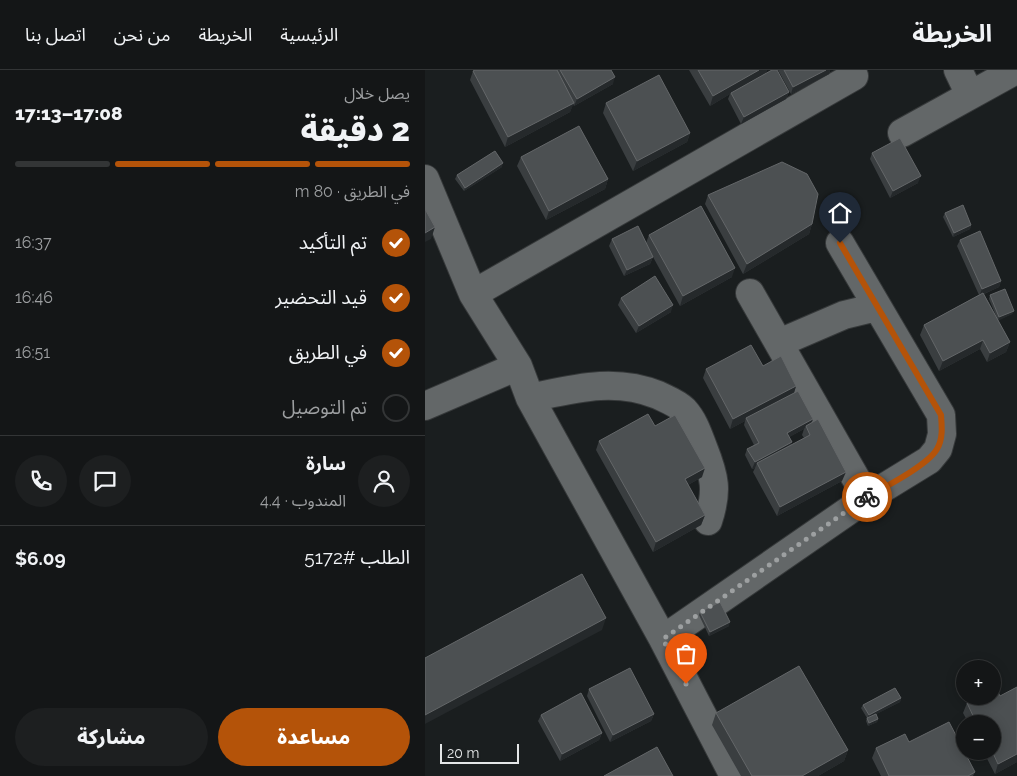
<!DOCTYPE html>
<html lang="ar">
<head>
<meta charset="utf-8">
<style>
	body { margin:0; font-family:Raleway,"Noto Sans Arabic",sans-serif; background:#1d1f20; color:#f1f3f6; direction:rtl; height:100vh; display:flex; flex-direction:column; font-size:19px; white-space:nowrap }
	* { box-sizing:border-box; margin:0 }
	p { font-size:16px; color:#9d9fa1 }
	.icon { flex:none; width:28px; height:28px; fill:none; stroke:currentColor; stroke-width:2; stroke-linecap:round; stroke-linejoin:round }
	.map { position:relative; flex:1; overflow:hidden; direction:ltr }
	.sheet { display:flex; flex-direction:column; background:#141617; width:425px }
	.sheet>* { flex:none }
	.controls { position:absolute; left:531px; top:590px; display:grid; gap:10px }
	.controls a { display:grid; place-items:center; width:45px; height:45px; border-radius:50%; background:#141617; box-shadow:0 2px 12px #0003,0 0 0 1px #333536; font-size:25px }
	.scale { position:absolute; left:15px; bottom:12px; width:79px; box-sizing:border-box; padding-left:5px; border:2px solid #e4e6e7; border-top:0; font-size:14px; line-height:18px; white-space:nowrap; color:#e4e6e7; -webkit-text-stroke:4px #1a1e1f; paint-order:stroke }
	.pin { position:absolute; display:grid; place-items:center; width:42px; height:42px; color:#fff; margin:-51px -21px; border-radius:50% 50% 50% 0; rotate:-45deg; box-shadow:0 0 5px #0007 }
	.pin .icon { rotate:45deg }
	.courier { position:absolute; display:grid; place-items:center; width:50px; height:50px; margin:-25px; border:4px solid #b45309; border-radius:50%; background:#fff; color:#222; box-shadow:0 1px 6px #0007 }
	.summary em { font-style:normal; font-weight:800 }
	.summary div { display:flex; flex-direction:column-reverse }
	.summary { display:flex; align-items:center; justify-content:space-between; height:85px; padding:0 15px }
	h1 { font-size:32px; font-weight:800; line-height:38px }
	.bar { display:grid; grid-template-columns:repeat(4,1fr); gap:8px 5px; align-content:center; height:60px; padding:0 15px }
	.bar i { height:6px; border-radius:4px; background:#333536 }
	.bar .current { background:#b45309 }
	.bar p { grid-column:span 4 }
	.line { display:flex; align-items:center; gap:12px; padding:0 15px; border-top:1px solid #333536 }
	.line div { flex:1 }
	.round { display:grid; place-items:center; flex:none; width:52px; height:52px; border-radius:26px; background:#1d1f20 }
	ol { padding:0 15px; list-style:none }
	li { display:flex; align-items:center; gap:15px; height:55px }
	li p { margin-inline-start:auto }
	li .icon { padding:5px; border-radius:50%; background:#b45309; color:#fff; stroke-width:4 }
	li:last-child { color:#9d9fa1 }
	li i { width:28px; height:28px; border:2px solid #333536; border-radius:50% }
	.action { display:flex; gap:10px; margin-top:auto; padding:10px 15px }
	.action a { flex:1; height:58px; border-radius:30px; background:#b45309; color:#fff; font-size:20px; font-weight:800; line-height:58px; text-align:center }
	.action a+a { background:#1d1f20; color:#f1f3f6 }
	header { display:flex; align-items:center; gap:30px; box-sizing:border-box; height:70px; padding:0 25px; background:#141617; border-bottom:1px solid #333536 }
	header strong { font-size:24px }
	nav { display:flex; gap:28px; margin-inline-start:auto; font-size:18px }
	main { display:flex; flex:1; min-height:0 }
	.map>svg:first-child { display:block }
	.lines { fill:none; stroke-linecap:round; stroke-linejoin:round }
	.minor-casing { stroke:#36393a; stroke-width:30 }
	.minor { stroke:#636768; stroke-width:28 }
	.wall { fill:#3a3e40; fill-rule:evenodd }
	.shaded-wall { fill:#25292b }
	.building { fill:#4c5052; stroke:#646769 }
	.done { stroke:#9da0a1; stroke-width:5; stroke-dasharray:0 9 }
	.route { stroke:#b45309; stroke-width:6 }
</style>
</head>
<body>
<header>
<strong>الخريطة</strong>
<nav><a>الرئيسية</a><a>الخريطة</a><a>من نحن</a><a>اتصل بنا</a></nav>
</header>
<main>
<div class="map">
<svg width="592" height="706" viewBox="0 0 592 706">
	<rect width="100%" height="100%" fill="#1a1e1f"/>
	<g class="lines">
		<g class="minor-casing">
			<path id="minor" d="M533,0L545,25
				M477,63L591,0
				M0,109L48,224L93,296L105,328L238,569L309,706
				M325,223L442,428
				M48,224L429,6
				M354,273L419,245L452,237
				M105,328C148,319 189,307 233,325C241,329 252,333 259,340C269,351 273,364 278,377C290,407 293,421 283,451
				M0,336L93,296
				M238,569L442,428L504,390L513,379L517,364L516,345L415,173"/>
		</g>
		<use href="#minor" class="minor"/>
	</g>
	<path class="wall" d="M50,0H186L188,14L149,36L148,34L145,42L80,77L45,10L48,1Z
		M264,0H342L340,4L364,22L361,29L316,54L303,29L305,24L285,36Z
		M353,0H405L404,4L366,24Z
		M181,33L265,63L262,72L208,101L178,43Z
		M447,83L493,113L465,128L445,89Z
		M96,87L183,109L180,119L121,150L92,96Z
		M77,97L39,121L30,109L32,105Z
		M283,125L387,154L384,164L318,204L280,134Z
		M520,143L546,155L545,159L528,167L518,147Z
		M224,165L307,207L255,236L228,187L225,194L199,206L184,176L187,169L221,173Z
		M535,170L576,211L574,217L559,224L572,248L564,229L565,225L589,241L587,244L573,250L585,272L581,282L562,292L555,279L514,301L495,265L499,255L554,225L532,176Z
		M196,228L246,242L211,263L193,235Z
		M338,296L371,316L369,323L388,349L387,352L417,411L352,446L328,402L330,398L327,399L320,385L322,379L329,375L319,355L320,351L305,359L278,308L281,299ZM379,359L377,365L379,368L366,375L364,367Z
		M230,356L277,407L263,415L280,445L276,455L228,482L171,380L174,371Z
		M275,542L304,556L284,566L274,545Z
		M592,617V692L570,704L558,681H568V654H544L538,643L542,633L575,626Z
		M164,619L229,644L226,651L185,672L162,626Z
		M476,628L475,632L451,644L453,649L452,652L443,656L441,651L442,648L436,638L438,635Z
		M291,643L423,680L419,691L393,706H316L287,655Z
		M116,645L177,663L174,670L135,691L113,651Z
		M484,672L550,702L548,706H456L447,688L451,678Z"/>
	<path class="shaded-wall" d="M334,0H342L340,4L306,23L305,24L285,36L288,26Z
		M401,0H405L404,4L366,24L368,17Z
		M190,7L188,14L149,36L152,29Z
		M364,22L361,29L316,54L319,47Z
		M149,33L145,42L80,77L83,67Z
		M265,63L262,72L208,101L212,91Z
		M78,93L77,97L39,121L40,118Z
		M496,106L493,113L465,128L468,121Z
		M183,109L180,119L121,150L124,141Z
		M387,154L384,164L318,204L322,194Z
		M546,155L545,159L528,167L529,163Z
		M10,157L6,169L0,172V163Z
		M228,187L225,194L199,206L202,200Z
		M310,198L307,207L255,236L258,226Z
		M576,211L574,217L554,226L557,219Z
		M248,235L246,242L211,263L214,256Z
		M589,241L587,244L573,251L574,247Z
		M558,270L555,279L514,301L518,291Z
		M585,272L581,282L562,292L565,283Z
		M371,316L368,326L321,348L320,351L305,359L308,349Z
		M388,349L385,356H381L379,359L359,370L362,363Z
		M367,372L364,379L332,393L330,398L327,399L330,392Z
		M280,398L277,407L256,419L260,409Z
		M421,402L417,411L352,446L355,437Z
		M280,445L276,455L228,482L231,472Z
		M181,548L177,560L0,654V645Z
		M305,552L304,556L284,566L285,562Z
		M476,628L475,632L442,649L444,645Z
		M229,644L226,651L185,672L188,665Z
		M453,649L452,652L443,656L444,653Z
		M177,663L174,670L135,691L137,684Z
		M423,680L419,691L393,706H377Z
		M592,684V692L570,704L573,694Z"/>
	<path class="building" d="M50,0H132L149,33L83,67L48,1Z
		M135,0H186L190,7L152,29Z
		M273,0H334L288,26Z
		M347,0H352L364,22L319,47L306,23Z
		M359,0H401L368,17Z
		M234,5L265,63L212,91L181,33Z
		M154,56L183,109L124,141L96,87Z
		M475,68L496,106L468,121L447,83Z
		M70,81L78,93L40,118L32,105Z
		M357,92L382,104L393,124L387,154L322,194L283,125Z
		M538,135L546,155L529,163L520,143Z
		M276,136L310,198L258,226L224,165Z
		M0,139L10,157L0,163Z
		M213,156L228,187L202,200L187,169Z
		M555,161L576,211L557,219L535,170Z
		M230,206L248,235L214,256L196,228Z
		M580,219L589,241L574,247L565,225Z
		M558,223L585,272L565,283L558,270L518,291L499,255Z
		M326,275L338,296L356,286L371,316L308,349L281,299Z
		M373,321L388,349L362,363L367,372L330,392L322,379L334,373L321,348Z
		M223,344L230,356L250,345L280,398L260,409L280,445L231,472L174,371Z
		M393,349L421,402L355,437L332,393L385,365L381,356Z
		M157,504L181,548L0,645V588Z
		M295,532L305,552L285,562L275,542Z
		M374,596L423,680L377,706H327L291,643Z
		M205,598L229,644L188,665L164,619Z
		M592,617V684L573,694L567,681H568V654H552L542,633L556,626H568V620L571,618L575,626Z
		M470,618L476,628L444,645L438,635Z
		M156,623L177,663L137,684L116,645Z
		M451,644L453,649L444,653L442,648Z
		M524,652L550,702L543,706H464L451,678L480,664L484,672Z
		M232,677L248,706H179Z"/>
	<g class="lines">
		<path class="done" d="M261,614L238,569L442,427"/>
		<path class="route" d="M415,173L516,345C517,357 518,369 512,379C503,395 460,417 442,427"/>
	</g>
</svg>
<div class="controls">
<a>+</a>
<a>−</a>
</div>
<div class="scale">20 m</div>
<div class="pin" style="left:261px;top:614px;background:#ea580c"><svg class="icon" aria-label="bag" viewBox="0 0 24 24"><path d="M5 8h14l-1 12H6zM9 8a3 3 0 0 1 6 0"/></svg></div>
<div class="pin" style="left:415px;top:173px;background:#1f2937"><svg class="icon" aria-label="home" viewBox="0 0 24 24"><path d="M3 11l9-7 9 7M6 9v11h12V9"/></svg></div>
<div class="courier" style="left:442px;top:427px"><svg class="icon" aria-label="bike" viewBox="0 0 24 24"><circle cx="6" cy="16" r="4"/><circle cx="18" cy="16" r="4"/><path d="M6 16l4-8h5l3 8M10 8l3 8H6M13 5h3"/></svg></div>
</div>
<section class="sheet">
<div class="summary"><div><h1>2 دقيقة</h1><p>يصل خلال</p></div><em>17:08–17:13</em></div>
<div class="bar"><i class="current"></i><i class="current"></i><i class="current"></i><i></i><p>في الطريق · 80 m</p></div>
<ol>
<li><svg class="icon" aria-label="check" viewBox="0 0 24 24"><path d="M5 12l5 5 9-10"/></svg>تم التأكيد<p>16:37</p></li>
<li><svg class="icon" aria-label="check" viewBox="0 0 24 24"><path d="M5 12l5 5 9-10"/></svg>قيد التحضير<p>16:46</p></li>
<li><svg class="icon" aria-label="check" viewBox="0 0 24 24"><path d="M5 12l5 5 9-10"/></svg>في الطريق<p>16:51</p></li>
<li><i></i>تم التوصيل</li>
</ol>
<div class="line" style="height:90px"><a class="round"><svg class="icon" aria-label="person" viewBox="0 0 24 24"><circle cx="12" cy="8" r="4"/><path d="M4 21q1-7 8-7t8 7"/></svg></a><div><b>سارة</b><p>المندوب · 4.4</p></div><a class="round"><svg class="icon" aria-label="chat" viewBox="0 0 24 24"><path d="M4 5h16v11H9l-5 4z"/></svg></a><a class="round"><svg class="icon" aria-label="phone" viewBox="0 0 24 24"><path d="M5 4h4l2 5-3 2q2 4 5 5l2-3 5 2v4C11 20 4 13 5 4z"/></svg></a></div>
<div class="line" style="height:65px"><div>الطلب #5172</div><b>$6.09</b></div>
<div class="action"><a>مساعدة</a><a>مشاركة</a></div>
</section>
</main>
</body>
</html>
